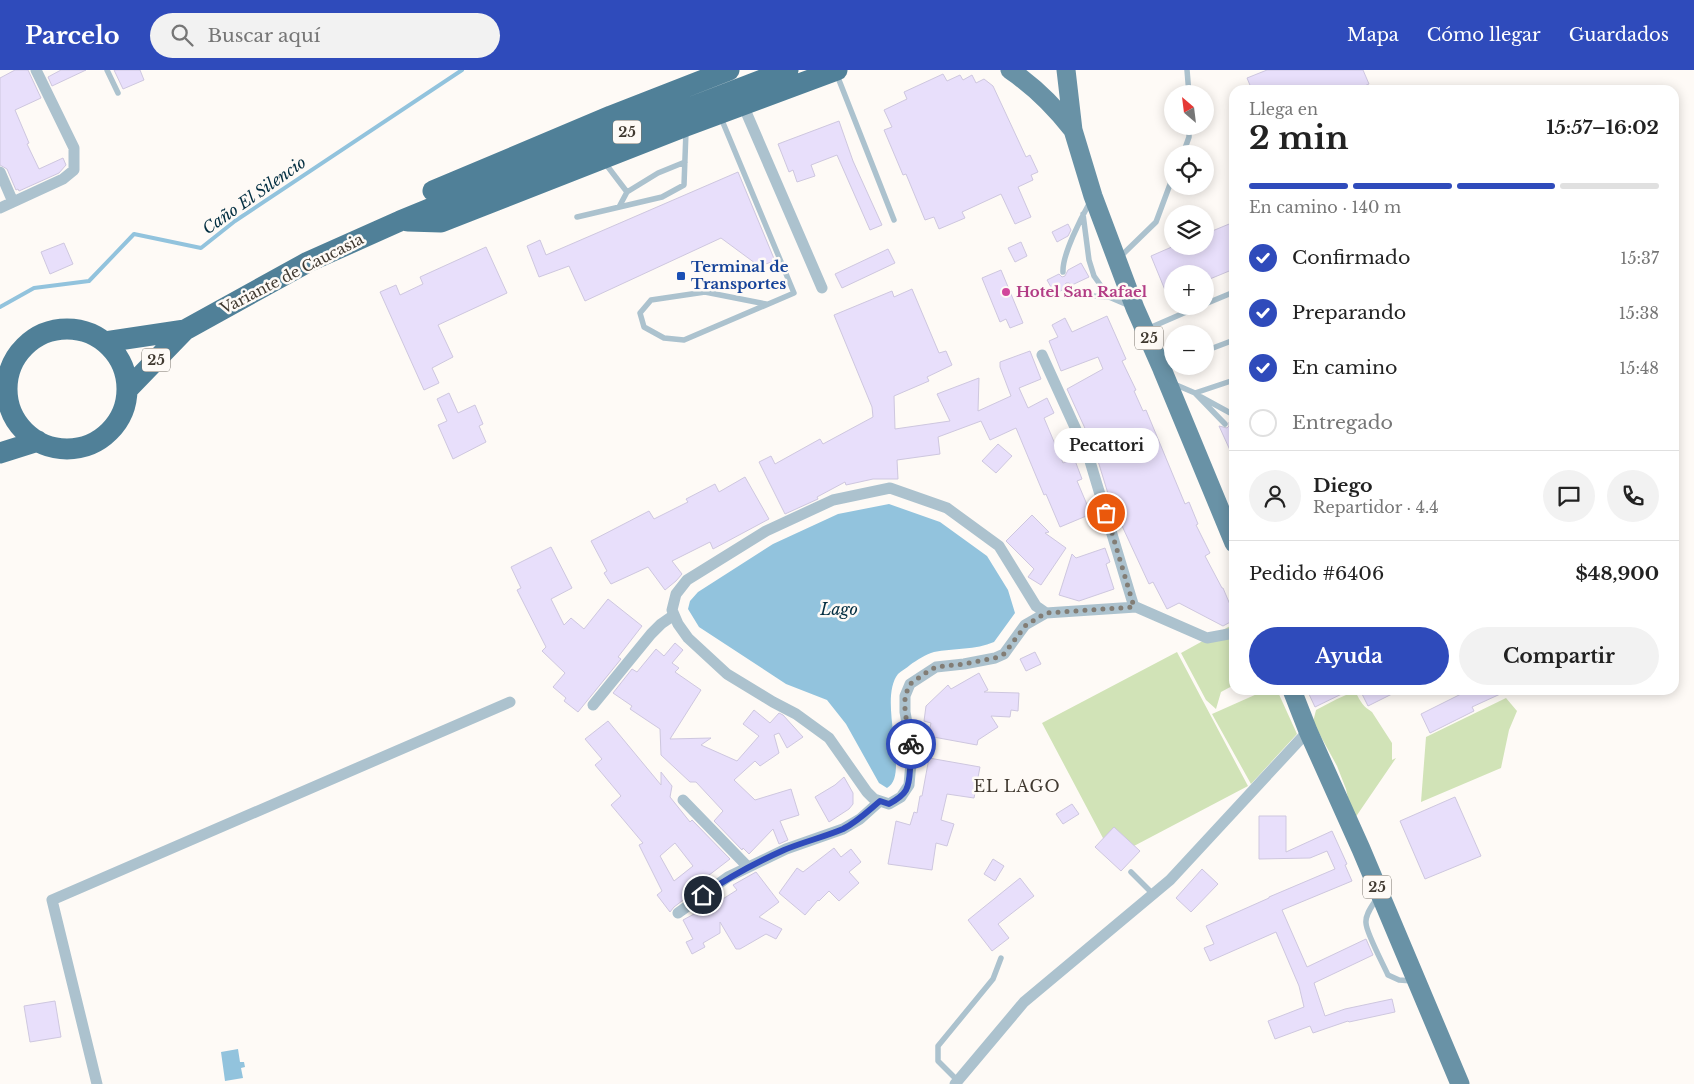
<!DOCTYPE html>
<html lang="es">
<head>
<meta charset="utf-8">
<style>
	body { margin:0; font-family:"Libre Baskerville",serif; background:#f2f2f2; color:#222; height:100vh; display:flex; flex-direction:column; font-size:19px; white-space:nowrap }
	* { box-sizing:border-box; margin:0 }
	p { font-size:16px; color:#767676 }
	.icon { flex:none; width:28px; height:28px; fill:none; stroke:currentColor; stroke-width:2; stroke-linecap:round; stroke-linejoin:round }
	.map { position:relative; flex:1; overflow:hidden }
	.panel { position:absolute; left:1229px; top:15px; width:450px; height:610px; display:flex; flex-direction:column; background:#fff; border-radius:15px; box-shadow:0 2px 12px #0003 }
	.panel>* { flex:none }
	.needle { width:32px; rotate:332deg }
	.tools { position:absolute; left:1164px; top:15px; display:grid; gap:10px }
	.tools a { display:grid; place-items:center; width:50px; height:50px; border-radius:50%; background:#fff; box-shadow:0 2px 12px #0003; font-size:25px }
	.pin { position:absolute; display:grid; place-items:center; width:42px; height:42px; color:#fff; margin:-21px; border:2px solid #fff; border-radius:50%; box-shadow:0 1px 5px #0007 }
	.courier { position:absolute; display:grid; place-items:center; width:50px; height:50px; margin:-25px; border:4px solid #2f4bbb; border-radius:50%; background:#fff; color:#222; box-shadow:0 1px 6px #0007 }
	.bubble { position:absolute; height:35px; border-radius:18px; background:#fff; box-shadow:0 2px 12px #0003; font-size:16px; font-weight:800; line-height:35px; text-align:center }
	.overview em { font-style:normal; font-weight:800 }
	.overview div { display:flex; flex-direction:column-reverse }
	.overview { display:flex; align-items:center; justify-content:space-between; height:85px; padding:0 20px }
	h1 { font-size:32px; font-weight:800; line-height:38px }
	.bar { display:grid; grid-template-columns:repeat(4,1fr); gap:8px 5px; align-content:center; height:60px; padding:0 20px }
	.bar i { height:6px; border-radius:4px; background:#e0e0e0 }
	.bar .selected { background:#2f4bbb }
	.bar p { grid-column:span 4 }
	.line { display:flex; align-items:center; gap:12px; padding:0 20px; border-top:1px solid #e0e0e0 }
	.line div { flex:1 }
	.round { display:grid; place-items:center; flex:none; width:52px; height:52px; border-radius:26px; background:#f2f2f2 }
	ol { padding:0 20px; list-style:none }
	li { display:flex; align-items:center; gap:15px; height:55px }
	li p { margin-inline-start:auto }
	li .icon { padding:5px; border-radius:50%; background:#2f4bbb; color:#fff; stroke-width:4 }
	li:last-child { color:#767676 }
	li i { width:28px; height:28px; border:2px solid #e0e0e0; border-radius:50% }
	.cta { display:flex; gap:10px; margin-top:auto; padding:10px 20px }
	.cta a { flex:1; height:58px; border-radius:30px; background:#2f4bbb; color:#fff; font-size:20px; font-weight:800; line-height:58px; text-align:center }
	.cta a+a { background:#f2f2f2; color:#222 }
	header { display:flex; align-items:center; gap:30px; box-sizing:border-box; height:70px; padding:0 25px; background:#2f4bbb; color:#fff }
	header strong { font-size:24px }
	nav { display:flex; gap:28px; margin-inline-start:auto; font-size:18px }
	.search { width:350px; height:45px; background:#f2f2f2; display:flex; align-items:center; gap:12px; box-sizing:border-box; padding:0 18px; border-radius:28px; color:#767676; font-size:19px }
	.map>svg:first-child { display:block }
	.green { fill:#d1e3b7 }
	.water { fill:#92c3dd }
	.lines { fill:none; stroke-linecap:round; stroke-linejoin:round }
	.stream { stroke:#92c3dd; stroke-width:4 }
	.building { fill:#e8dffb; stroke:#cec7df; fill-rule:evenodd }
	.lane { stroke:#acc2ce; stroke-width:5.5 }
	.street { stroke:#acc2ce; stroke-width:11 }
	.primary { stroke:#6992a6; stroke-width:19 }
	.highway { stroke:#508098; stroke-width:21 }
	.done { stroke:#827d75; stroke-width:5; stroke-dasharray:0 9 }
	.route { stroke:#2f4bbb; stroke-width:6 }
	.transit-dot { fill:#1a4fb4; stroke:#fefaf6; stroke-width:2 }
	.hotel-dot { fill:#d1479c; stroke:#fefaf6; stroke-width:2 }
	.labels { text-anchor:middle; stroke-width:5; stroke-linejoin:round; paint-order:stroke }
	.shield { fill:#fefaf6; stroke:#79736b; stroke-width:1 }
	.shield-label { font-size:14px; font-weight:bold; fill:#403930 }
	.transit-label { font-size:15px; font-weight:bold; fill:#164399; stroke:#fefaf6; text-anchor:start }
	.street-label { font-size:15px; fill:#403930; stroke:#fefaf6 }
	.hotel-label { font-size:15px; font-weight:bold; fill:#b23c85; stroke:#fefaf6; text-anchor:start }
	.water-label { font-size:16px; font-style:italic; fill:#022e41; stroke:#fefaf6 }
	.neighbourhood-label { font-size:16px; letter-spacing:1px; fill:#403930; stroke:#fefaf6 }
</style>
</head>
<body>
<header>
<strong>Parcelo</strong>
<div class="search"><svg class="icon" aria-label="search" viewBox="0 0 24 24"><circle cx="10" cy="10" r="6"/><path d="M15 15l6 6"/></svg>Buscar aquí</div>
<nav><a>Mapa</a><a>Cómo llegar</a><a>Guardados</a></nav>
</header>
<div class="map">
<svg width="1694" height="1014" viewBox="0 0 1694 1014">
	<rect width="100%" height="100%" fill="#fefaf6"/>
	<path class="green" d="M1230,556H1234V615L1221,622L1216,639L1206,630L1181,583Z
		M1177,582L1248,716L1113,787L1042,653Z
		M1266,620H1277L1297,664L1251,714L1212,644Z
		M1355,621C1361,633 1363,636 1372,642L1392,673V690L1396,688L1353,751L1346,719L1337,696L1313,652L1316,640L1337,629Z
		M1506,628L1517,641L1509,660L1501,698L1421,732L1426,667Z"/>
	<path class="water" d="M889,434L940,452L987,486L1008,520L1015,543L994,572C976,580 953,578 934,582C926,584 917,590 910,595C907,598 901,601 898,604C877,631 911,705 887,718L879,713L846,654L827,630L786,614L699,557L688,539L690,531L698,522L773,474L838,444Z
		M238,979L240,992H244L245,997L241,998L243,1008L225,1011L221,982Z"/>
	<g class="lines">
		<path class="stream" d="M0,237L34,218L89,211L134,164L201,178L235,151L462,0"/>
	</g>
	<path class="building" d="M15,0H28L41,28L15,40L29,73L27,74L39,99L63,88L66,95L59,103L19,121L18,119L16,120L7,99L0,95V8Z
		M61,0H86L52,16L48,7Z
		M114,0H140L144,10L123,19Z
		M1267,0H1363L1369,14L1355,20H1252L1247,8Z
		M943,4L947,11L960,5L963,10L972,5L976,13L984,9L993,16L1026,87L1030,85L1038,102L1031,105L1033,110L1018,117L1031,147L1015,154L1001,124L962,142L965,148L939,159L934,147L925,150L906,104L903,105L884,60L892,57L884,40L907,29L904,22Z
		M839,51L853,91L882,155L870,160L837,85L811,95L815,106L797,112L793,100L789,102L778,74Z
		M738,102L775,191L759,196L721,168L585,231L569,196L539,207L527,176L540,170L546,185Z
		M1234,152V199L1205,211V204H1172V237L1151,186L1174,176H1205V164Z
		M1068,154L1071,160L1068,166L1057,172L1052,162Z
		M1021,172L1027,186L1015,192L1008,178Z
		M64,173L73,194L50,204L41,182Z
		M486,177L507,223L438,255L453,287L432,298L439,313L424,320L380,222L396,215L400,225L423,214L420,207Z
		M888,179L895,193L842,218L835,204Z
		M1081,193L1089,207L1072,215L1069,213H1066L1064,216V219L1055,224L1047,210L1059,204L1062,207L1065,206L1068,200Z
		M1001,200L1023,253L1010,258L1006,249L1000,252L982,208Z
		M912,219L939,283L946,281L952,295L927,307L929,311L894,326L895,359L950,351L937,324L979,308L978,341L1011,326L1000,297V292L1030,281L1041,309L1019,318L1028,338L1047,328L1054,343L1044,348L1063,393L1074,388L1082,409L1077,411L1091,444L1060,457L1046,424L1044,425L1016,358L990,370L981,351L938,367L940,384L897,390L898,409H873L846,415L845,412L817,427L818,429L785,444L759,392L771,386L775,394L820,369L823,374L873,347L872,337L834,245L892,221L894,227Z
		M1107,246L1126,289L1122,291L1136,320L1134,321L1143,341L1146,340L1185,434L1189,432L1198,454L1196,455L1210,483L1205,486L1222,518H1223L1234,544V550L1223,556L1179,533L1167,539L1153,512L1149,514L1110,430L1094,378L1067,319L1103,299L1098,287L1061,301L1049,271L1058,267L1052,255L1065,248L1072,262Z
		M449,323L458,343L475,335L483,354L479,356L486,372L453,389L438,355L447,351L437,329Z
		M1234,350V389L1219,356L1227,358L1229,356V352Z
		M998,374L1012,386L996,403L982,391Z
		M745,407L769,449L713,479L710,472L672,491L682,504L676,511L665,520L648,497L611,514L604,503L607,501L591,471L649,441L654,449L688,432L686,429L715,414L719,422Z
		M1032,445L1049,462L1045,463L1066,478L1041,515L1028,507L1034,499L1006,471Z
		M551,477L572,518L551,529L564,555L571,548L584,559L608,529L642,556L618,587L621,589L578,642L564,631L566,628L553,617L565,603L542,581L546,577L517,520L521,518L511,497Z
		M1105,478L1110,492L1106,494L1114,519L1079,531L1059,525L1072,484L1076,488Z
		M675,573L683,580L672,593L679,598L675,602L701,620L670,669L711,668L701,675L737,691L759,666L743,654L754,640L770,653L779,643L783,645L803,667L787,678L779,663L774,665L779,683L760,696L755,691L734,710L755,730L791,719L799,745L780,751L788,770L779,774L773,759L749,784L743,778L742,780L714,751L723,741L696,712H690L661,685L660,659L630,639L632,636L613,623L632,599L637,602L656,579L664,586Z
		M1035,582L1041,594L1026,601L1020,589Z
		M979,603L988,620L984,622L1019,623L1018,641L1011,640L1010,647L991,646L998,657L978,670L977,675L928,666L931,653L924,651L926,636L948,615L951,619Z
		M1307,620H1350L1315,637Z
		M1360,620H1400L1368,636Z
		M1469,620H1509L1472,637L1474,641L1430,663L1421,644Z
		M608,651L661,715V702L672,716L670,727L690,752L692,750L730,789L700,812L703,815L674,837L670,842L657,825L662,821L639,775L643,773L611,735L621,726L595,695L602,689L585,669ZM675,773L693,796L674,811L660,786Z
		M929,688L980,697L974,728L947,724L941,750L954,754L947,776L936,773L932,800L888,794L896,751L910,755L914,742L917,743L920,726H922Z
		M844,707L853,723V734L849,739L829,752L815,727L835,715Z
		M1455,727L1481,786L1425,809L1400,751Z
		M1072,734L1079,744L1063,754L1056,744Z
		M1259,746H1286V782L1332,761L1347,794L1345,795L1352,811L1282,840L1307,897L1366,869L1373,885L1314,913L1325,946L1345,939L1392,929L1395,942L1349,952L1348,951L1313,963L1310,956L1275,969L1268,951L1304,937L1299,916L1276,862L1210,891L1204,878L1214,874L1206,856L1269,828V827L1335,799L1327,781L1310,788L1259,789Z
		M1114,757L1140,781L1121,801L1095,777Z
		M834,778L841,787L851,779L861,792L849,802L859,813L839,831L829,821L819,831L818,830L805,845L779,823L797,798L803,802Z
		M993,789L1004,796L995,811L984,804Z
		M1202,799L1218,814L1191,842L1176,828Z
		M756,802L779,832L759,847L782,859L776,869L766,864L740,879H736L720,852V863L703,873L705,877L692,884L686,872L693,869L683,850L707,837V839L737,820L733,815Z
		M1020,808L1034,826L998,854L1009,868L992,881L968,850Z
		M55,931L61,967L30,972L24,936Z"/>
	<g class="lines">
		<path class="lane" d="M107,0L118,23
			M1187,0L1189,24
			M837,5L894,150
			M721,48L794,223L684,270L664,268L644,257L640,243L651,230L705,222L766,234
			M1183,84L1189,67V56
			M605,93L627,122
			M619,137L627,122L658,103L685,92
			M1083,144L1089,190L1094,206L1109,227
			M577,147L662,127L684,115L686,61
			M1120,187L1156,152L1172,109
			M1063,202C1062,185 1081,148 1090,132
			M1068,217L1074,225L1109,227L1130,236
			M1205,234L1234,222
			M1147,259L1200,236
			M1205,281L1234,270
			M1174,314L1195,323L1225,354
			M1195,323L1234,310
			M1201,327L1234,345
			M1131,802L1153,824
			M1377,828C1373,835 1365,844 1366,853C1366,862 1383,894 1388,905L1399,910L1413,911
			M958,1011L938,991V976L993,909L1001,888"/>
		<path class="street" d="M743,35L822,218
			M0,102L13,132
			M0,138L63,109L74,100V78L36,0
			M1042,285L1089,388L1134,537
			M1046,543L1036,536L999,476L947,438L890,418L833,430L766,461L687,510L676,524L672,540L678,554L688,568L727,604L773,632L796,644L829,668L867,722L874,729L889,734L901,727L909,715L912,681L905,642V626L910,614L936,597L964,594L995,588L1004,584L1025,555L1046,543L1136,537L1207,568L1234,563
			M593,635L651,564L661,554L674,545
			M683,730L748,797
			M678,843L728,807L786,779L843,759L860,749L880,731
			M97,1014L52,830L510,632
			M955,1014L1024,932L1170,810L1308,661"/>
		<path class="primary" d="M1010,0C1035,17 1054,36 1072,59
			M1066,0L1073,60L1093,126L1135,238L1162,299L1234,473
			M1292,620L1308,661L1361,779L1460,1014"/>
		<path class="highway" d="M433,121L611,46L729,0
			M408,151L441,152L686,56L837,0
			M7 319a60 60 0 1 1 120 0a60 60 0 1 1-120 0Z
			M105,272L185,260
			M127,320L185,260L308,192L400,151L466,124L788,0
			M0,383L38,371"/>
	</g>
	<g class="lines">
		<path class="done" d="M911,674L905,642V626L910,614L924,604L936,597L964,594L995,588L1004,584L1026,555L1046,543L1134,537L1106,443"/>
		<path class="route" d="M703,825C729,807 755,793 784,780C803,772 824,767 843,759C857,752 868,741 880,731L889,734C907,724 909,719 910,699C911,690 912,682 911,674"/>
	</g>
	<rect class="transit-dot" x="676" y="201" width="10" height="10" rx="2.5"/>
	<circle class="hotel-dot" cx="1006" cy="222" r="5"/>
	<g class="labels">
		<g class="shield">
			<rect x="613" y="50.5" width="28" height="23" rx="4"/>
			<rect x="1135" y="256.5" width="28" height="23" rx="4"/>
			<rect x="142" y="278.5" width="28" height="23" rx="4"/>
			<rect x="1363" y="805.5" width="28" height="23" rx="4"/>
		</g>
		<g class="shield-label">
			<text x="627" y="67">25</text>
			<text x="1149" y="273">25</text>
			<text x="156" y="295">25</text>
			<text x="1377" y="822">25</text>
		</g>
		<g class="transit-label">
			<text x="691" y="202">Terminal de<tspan x="691" dy="17">Transportes</tspan></text>
		</g>
		<g class="street-label">
			<text transform="translate(292 204) rotate(-27)" y="5">Variante de Caucasia</text>
		</g>
		<g class="hotel-label">
			<text x="1016" y="227">Hotel San Rafael</text>
		</g>
		<g class="water-label">
			<text transform="translate(254 125) rotate(-35)" y="6">Caño El Silencio</text>
			<text x="839" y="545">Lago</text>
		</g>
		<g class="neighbourhood-label">
			<text x="1017" y="722">EL LAGO</text>
		</g>
	</g>
</svg>
<div class="tools">
<a><svg class="needle" viewBox="-14 -14 28 28"><path d="M0-13l5 13h-10z" fill="#e53935"/><path d="M0 13l5-13h-10z" fill="#767676"/></svg></a>
<a><svg class="icon" aria-label="locate" viewBox="0 0 24 24"><circle cx="12" cy="12" r="6"/><path d="M12 2v4M12 18v4M2 12h4M18 12h4"/></svg></a>
<a><svg class="icon" aria-label="layers" viewBox="0 0 24 24"><path d="M12 4l9 5-9 5-9-5zM3 14l9 5 9-5"/></svg></a>
<a>+</a>
<a>−</a>
</div>
<div class="pin" style="left:1106px;top:443px;background:#ea580c"><svg class="icon" aria-label="bag" viewBox="0 0 24 24"><path d="M5 8h14l-1 12H6zM9 8a3 3 0 0 1 6 0"/></svg></div>
<div class="pin" style="left:703px;top:825px;background:#1f2937"><svg class="icon" aria-label="home" viewBox="0 0 24 24"><path d="M3 11l9-7 9 7M6 9v11h12V9"/></svg></div>
<div class="courier" style="left:911px;top:674px"><svg class="icon" aria-label="bike" viewBox="0 0 24 24"><circle cx="6" cy="16" r="4"/><circle cx="18" cy="16" r="4"/><path d="M6 16l4-8h5l3 8M10 8l3 8H6M13 5h3"/></svg></div>
<div class="bubble" style="left:1054px;top:358px;width:105px">Pecattori</div>
<section class="panel">
<div class="overview"><div><h1>2 min</h1><p>Llega en</p></div><em>15:57–16:02</em></div>
<div class="bar"><i class="selected"></i><i class="selected"></i><i class="selected"></i><i></i><p>En camino · 140 m</p></div>
<ol>
<li><svg class="icon" aria-label="check" viewBox="0 0 24 24"><path d="M5 12l5 5 9-10"/></svg>Confirmado<p>15:37</p></li>
<li><svg class="icon" aria-label="check" viewBox="0 0 24 24"><path d="M5 12l5 5 9-10"/></svg>Preparando<p>15:38</p></li>
<li><svg class="icon" aria-label="check" viewBox="0 0 24 24"><path d="M5 12l5 5 9-10"/></svg>En camino<p>15:48</p></li>
<li><i></i>Entregado</li>
</ol>
<div class="line" style="height:90px"><a class="round"><svg class="icon" aria-label="person" viewBox="0 0 24 24"><circle cx="12" cy="8" r="4"/><path d="M4 21q1-7 8-7t8 7"/></svg></a><div><b>Diego</b><p>Repartidor · 4.4</p></div><a class="round"><svg class="icon" aria-label="chat" viewBox="0 0 24 24"><path d="M4 5h16v11H9l-5 4z"/></svg></a><a class="round"><svg class="icon" aria-label="phone" viewBox="0 0 24 24"><path d="M5 4h4l2 5-3 2q2 4 5 5l2-3 5 2v4C11 20 4 13 5 4z"/></svg></a></div>
<div class="line" style="height:65px"><div>Pedido #6406</div><b>$48,900</b></div>
<div class="cta"><a>Ayuda</a><a>Compartir</a></div>
</section>
</div>
</body>
</html>
